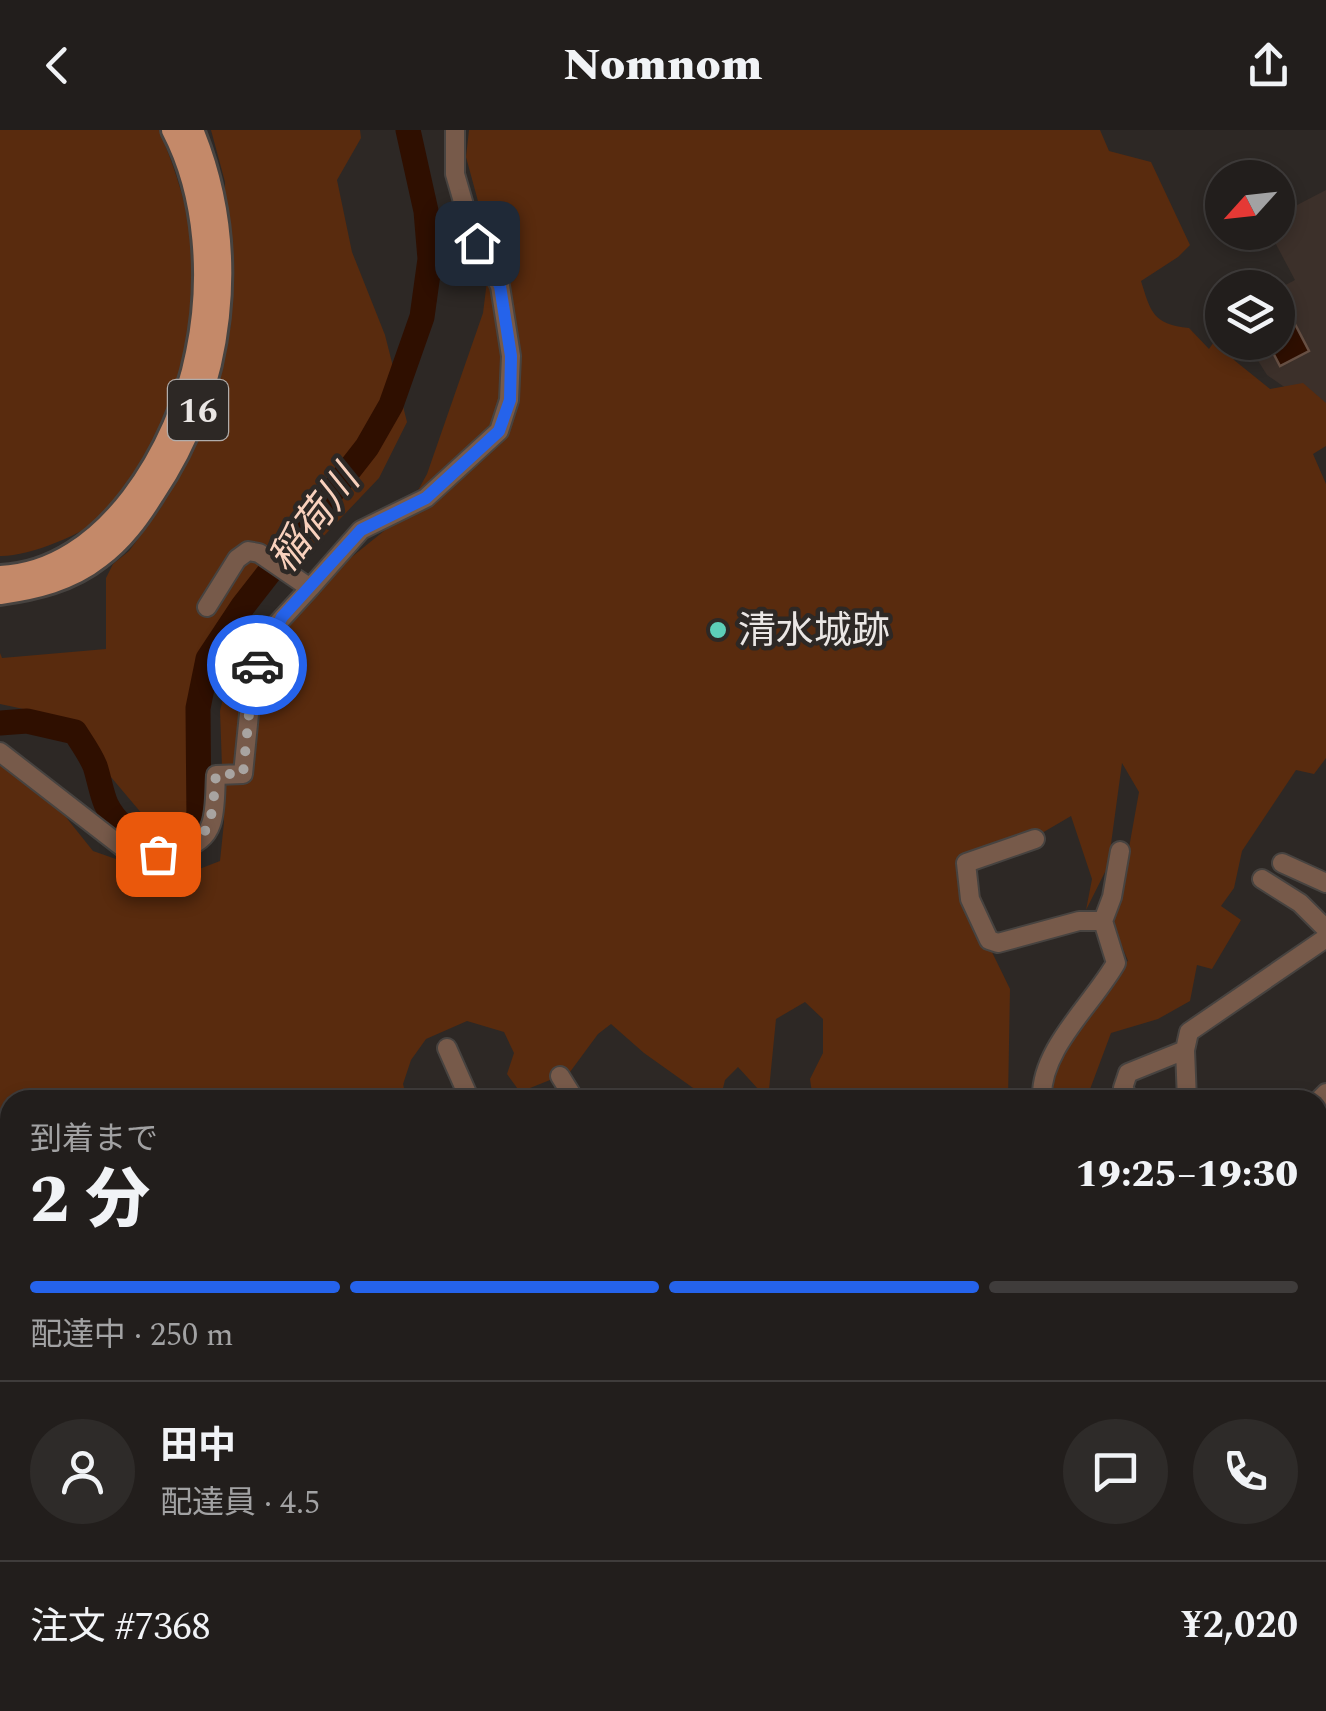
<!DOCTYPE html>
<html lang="ja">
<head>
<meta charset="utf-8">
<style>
	body { margin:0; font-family:Spectral,"Noto Sans JP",serif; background:#2e2b29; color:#f1f3f6; height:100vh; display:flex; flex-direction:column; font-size:38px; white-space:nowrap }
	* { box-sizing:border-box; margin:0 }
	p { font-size:32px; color:#a2a2a3 }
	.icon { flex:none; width:55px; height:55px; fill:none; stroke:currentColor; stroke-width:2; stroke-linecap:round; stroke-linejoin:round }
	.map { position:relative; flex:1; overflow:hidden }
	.sheet { position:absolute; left:0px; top:960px; width:1328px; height:622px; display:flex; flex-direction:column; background:#221e1c; border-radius:30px 30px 0 0; box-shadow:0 5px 15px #0003,0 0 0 2px #3f3c3b }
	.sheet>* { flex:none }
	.needle { width:65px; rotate:243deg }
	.fabs { position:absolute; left:1205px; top:30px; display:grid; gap:20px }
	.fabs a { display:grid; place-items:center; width:90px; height:90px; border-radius:50%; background:#221e1c; box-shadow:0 5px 15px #0003,0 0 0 2px #3f3c3b; font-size:50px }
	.pin { position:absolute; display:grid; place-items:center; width:85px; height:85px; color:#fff; margin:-42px; border-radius:20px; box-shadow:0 5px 15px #0006 }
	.courier { position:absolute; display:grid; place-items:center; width:100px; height:100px; margin:-50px; border:8px solid #2563eb; border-radius:50%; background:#fff; color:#222; box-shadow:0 2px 12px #0007 }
	.head em { font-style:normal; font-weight:800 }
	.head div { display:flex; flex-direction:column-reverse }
	.head { display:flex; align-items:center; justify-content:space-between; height:170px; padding:0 30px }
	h1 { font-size:65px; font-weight:800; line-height:75px }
	.bar { display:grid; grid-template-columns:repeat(4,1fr); gap:15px 10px; align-content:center; height:120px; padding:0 30px }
	.bar i { height:12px; border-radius:8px; background:#3f3c3b }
	.bar .on { background:#2563eb }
	.bar p { grid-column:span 4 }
	.line { display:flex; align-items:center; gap:25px; padding:0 30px; border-top:2px solid #3f3c3b }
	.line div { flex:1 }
	.round { display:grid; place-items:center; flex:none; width:105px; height:105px; border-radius:52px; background:#2e2b29 }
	header { display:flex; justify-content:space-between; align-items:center; height:130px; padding:0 30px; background:#221e1c; font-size:45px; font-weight:800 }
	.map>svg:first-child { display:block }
	.built { fill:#3c302a }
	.green { fill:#592b0e }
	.water { fill:#2f0f00; stroke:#675044; stroke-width:2.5 }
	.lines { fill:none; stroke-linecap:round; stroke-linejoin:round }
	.river { stroke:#2f0f00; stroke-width:25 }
	.minor-casing { stroke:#474340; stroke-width:22 }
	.major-casing { stroke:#474340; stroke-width:28 }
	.minor { stroke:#775a4a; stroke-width:18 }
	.major { stroke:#c48969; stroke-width:22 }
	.done { stroke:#a8a4a1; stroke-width:10; stroke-dasharray:0 18 }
	.route { stroke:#2563eb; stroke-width:12 }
	.poi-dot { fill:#5dceb8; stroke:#2d2825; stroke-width:4 }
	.labels { text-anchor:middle; stroke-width:9; stroke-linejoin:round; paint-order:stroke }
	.shield { fill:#2d2825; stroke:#b1adab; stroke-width:2.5 }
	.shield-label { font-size:35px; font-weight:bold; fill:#eae6e4 }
	.poi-label { font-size:38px; fill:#eae6e4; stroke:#2d2825; text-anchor:start }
	.water-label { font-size:40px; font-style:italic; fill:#f9d1bd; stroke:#2d2825 }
</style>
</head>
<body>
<header><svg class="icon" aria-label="back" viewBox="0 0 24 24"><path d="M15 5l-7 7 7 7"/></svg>Nomnom<svg class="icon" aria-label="share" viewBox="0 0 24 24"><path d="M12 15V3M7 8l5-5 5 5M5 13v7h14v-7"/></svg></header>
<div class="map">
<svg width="1326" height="1581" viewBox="0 0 1326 1581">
	<rect width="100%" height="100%" fill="#2d2825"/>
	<path class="built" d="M1326,60V295L1303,270L1267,245L1247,213L1278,212V159L1295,150L1270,103L1278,102V85Z"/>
	<path class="green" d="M0,0H159C184,59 198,113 196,178C194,247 151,334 105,384C86,404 27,427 0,426Z
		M211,0H360L361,8L337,50L352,122L385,205L407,292L379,348L320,410L254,446L217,493L195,557L193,679L173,690L143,685L89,621L47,584L0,574V523L2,528L106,519V448L113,434L129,421L160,379L199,307L219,253L231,194V117L224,77L225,52Z
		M469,0H1100L1109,21L1151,32L1190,115L1178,127L1141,151C1151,183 1153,194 1189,198L1209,219L1222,200V212L1227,213L1234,230L1270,259L1303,253L1326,273V316L1313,324L1326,354V628L1314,644L1296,640L1242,721L1234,758L1221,776L1241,790L1212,839L1197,835L1190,871L1158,889L1111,903L1086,970H1053L1052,944L1102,841L1128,831L1110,787L1120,768L1139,662L1122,633L1108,736L1086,780L1092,749L1071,686L972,744L992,795L990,818L1010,859L1008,970H813L810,949L823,923V889L805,872L776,889L768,970L738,937L725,950L720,970H710L644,923L611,894L598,904L570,942L520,962L507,944L514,923L504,902L467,891L426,909L411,930L403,954L407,970H10V1375L0,1395V626L29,641L93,721L173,749L220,731L224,692L220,581L234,522L405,384L427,344L483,183L491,119L466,27Z
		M1326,1015V1282L1318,1269V1018Z"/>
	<path class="water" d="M1284,173L1309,221L1280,236L1268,213L1278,212V177Z"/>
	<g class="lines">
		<path class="river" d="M0,593L27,591L75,602C82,613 90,624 95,636C99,648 101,662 106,674C126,714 165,715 199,691L198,578L208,529L243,476L367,317L391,275L422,187L430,129L426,81L408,0"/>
		<g class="minor-casing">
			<path id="minor" d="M207,477L237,429L248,421L259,423L310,458L361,400L426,368L499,301L509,270L511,226L500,156L477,113L466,82L455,44V0
				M0,622L130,723C154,729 202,722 211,694C216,680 215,660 216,645L243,644L253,544L277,494L310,458
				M1035,709L966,733L970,769L989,810L998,813L1079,791H1103
				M1282,733L1326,753
				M1262,749L1300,773L1326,799
				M447,918L470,970
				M560,946L575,970
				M1042,970C1039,920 1093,874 1116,833L1103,791L1112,767L1120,721
				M1130,970L1123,958L1128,943L1185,920
				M1187,970L1185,920L1189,902L1326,808
				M1318,971L1326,963
				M1318,1338L1326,1343
				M0,1453L10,1437
				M0,1466L10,1464
				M1318,1488L1326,1493
				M1318,1554L1326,1567
				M286,1572L287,1575
				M1049,1572L1082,1581
				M9,1581L21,1572
				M428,1581L436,1572
				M763,1581V1572
				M885,1581L893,1572
				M1112,1581L1113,1572"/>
		</g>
		<g class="major-casing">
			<path id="major" d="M0,447C107,443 179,316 197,223C212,151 207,65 173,0
				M0,463C35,458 70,450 99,427C122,410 138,388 153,364C225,258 241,119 192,0"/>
		</g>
		<use href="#minor" class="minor"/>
		<use href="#major" class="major"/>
	</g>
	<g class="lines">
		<path class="done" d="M158,724C214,713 211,695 216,644H243L253,544L257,535"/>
		<path class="route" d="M257,535L282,487L361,400L426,368L499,301L510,270L511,226L500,156L477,113"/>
	</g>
	<circle class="poi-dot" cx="718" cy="500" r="10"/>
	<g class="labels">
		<rect class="shield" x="168" y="250" width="60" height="60" rx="8"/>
		<g class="shield-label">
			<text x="198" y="292">16</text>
		</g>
		<g class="poi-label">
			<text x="738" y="513">清水城跡</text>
		</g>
		<g class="water-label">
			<text transform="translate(313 389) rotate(-53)" y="14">稲荷川</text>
		</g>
	</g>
</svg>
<div class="fabs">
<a><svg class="needle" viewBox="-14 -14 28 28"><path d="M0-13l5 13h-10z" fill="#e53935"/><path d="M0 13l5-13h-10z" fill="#a2a2a3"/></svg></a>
<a><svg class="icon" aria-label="layers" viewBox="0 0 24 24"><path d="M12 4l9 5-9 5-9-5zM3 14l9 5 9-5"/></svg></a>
</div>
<div class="pin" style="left:158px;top:724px;background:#ea580c"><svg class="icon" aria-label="bag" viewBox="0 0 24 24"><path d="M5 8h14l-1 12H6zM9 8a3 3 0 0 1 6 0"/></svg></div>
<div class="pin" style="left:477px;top:113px;background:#1f2937"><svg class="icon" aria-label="home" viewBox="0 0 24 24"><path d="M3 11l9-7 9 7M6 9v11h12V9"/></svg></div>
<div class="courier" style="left:257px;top:535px"><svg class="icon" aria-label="car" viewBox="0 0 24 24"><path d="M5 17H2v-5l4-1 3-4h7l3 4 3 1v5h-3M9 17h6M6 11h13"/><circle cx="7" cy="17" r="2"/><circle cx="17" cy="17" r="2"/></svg></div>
<section class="sheet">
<div class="head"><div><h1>2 分</h1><p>到着まで</p></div><em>19:25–19:30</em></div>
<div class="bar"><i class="on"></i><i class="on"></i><i class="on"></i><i></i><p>配達中 · 250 m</p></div>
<div class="line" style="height:180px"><a class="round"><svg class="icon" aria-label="person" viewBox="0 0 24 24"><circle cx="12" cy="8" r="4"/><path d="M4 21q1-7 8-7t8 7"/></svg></a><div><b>田中</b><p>配達員 · 4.5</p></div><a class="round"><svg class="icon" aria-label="chat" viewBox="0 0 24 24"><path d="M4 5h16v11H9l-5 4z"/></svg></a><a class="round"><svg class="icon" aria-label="phone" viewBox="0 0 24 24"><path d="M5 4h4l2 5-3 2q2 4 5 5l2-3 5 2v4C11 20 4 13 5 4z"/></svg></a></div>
<div class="line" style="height:130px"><div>注文 #7368</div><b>¥2,020</b></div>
</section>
</div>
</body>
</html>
